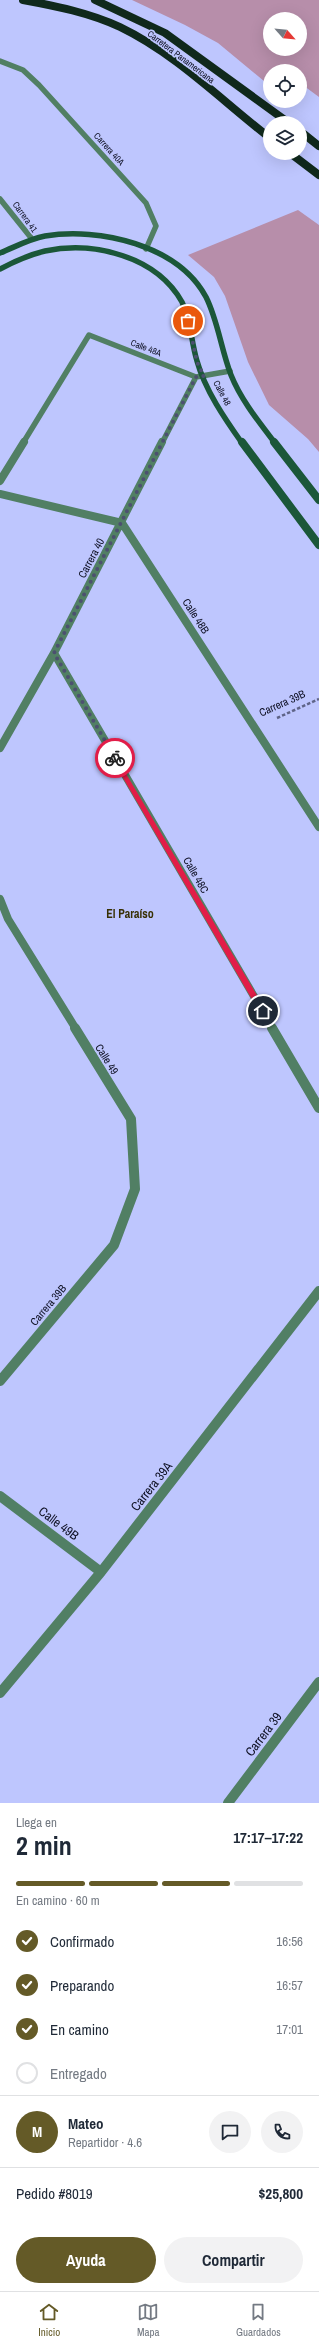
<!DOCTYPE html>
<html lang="es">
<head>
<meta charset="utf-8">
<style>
	body { margin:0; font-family:"Archivo Narrow",sans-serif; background:#f2f2f3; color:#1f2937; height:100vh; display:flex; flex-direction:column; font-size:15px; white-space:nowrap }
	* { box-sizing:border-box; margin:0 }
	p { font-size:13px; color:#747a83 }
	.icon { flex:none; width:22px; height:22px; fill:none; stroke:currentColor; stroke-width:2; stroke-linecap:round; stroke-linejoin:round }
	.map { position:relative; height:1803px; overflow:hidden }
	.panel { display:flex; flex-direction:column; background:#fff; flex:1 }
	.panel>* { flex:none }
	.needle { width:26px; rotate:117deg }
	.fabs { position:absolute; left:263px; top:12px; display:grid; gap:8px }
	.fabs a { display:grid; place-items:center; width:44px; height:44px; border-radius:50%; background:#fff; box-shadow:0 4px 16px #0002; font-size:20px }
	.pin { position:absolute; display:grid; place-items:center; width:34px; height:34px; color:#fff; margin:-17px; border:2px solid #fff; border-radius:50%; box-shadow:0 1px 4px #0007 }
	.courier { position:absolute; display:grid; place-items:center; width:40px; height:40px; margin:-20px; border:3px solid #e11d48; border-radius:50%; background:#fff; color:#222; box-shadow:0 1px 5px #0007 }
	.summary em { font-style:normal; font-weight:700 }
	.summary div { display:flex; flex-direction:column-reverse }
	.summary { display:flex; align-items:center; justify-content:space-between; height:68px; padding:0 16px }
	h1 { font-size:26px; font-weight:700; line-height:30px }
	.bar { display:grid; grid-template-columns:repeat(4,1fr); gap:6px 4px; align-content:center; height:48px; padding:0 16px }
	.bar i { height:5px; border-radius:3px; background:#e0e1e3 }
	.bar .current { background:#645a27 }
	.bar p { grid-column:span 4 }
	.line { display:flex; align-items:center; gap:10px; padding:0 16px; border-top:1px solid #e0e1e3 }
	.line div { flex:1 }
	.round { display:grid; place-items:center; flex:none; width:42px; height:42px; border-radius:21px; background:#f2f2f3 }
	ol { padding:0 16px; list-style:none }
	li { display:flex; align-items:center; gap:12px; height:44px }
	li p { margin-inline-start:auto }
	li .icon { padding:4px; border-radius:50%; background:#645a27; color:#fff; stroke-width:4 }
	li:last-child { color:#747a83 }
	li i { width:22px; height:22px; border:2px solid #e0e1e3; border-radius:50% }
	.primary-button { display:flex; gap:8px; margin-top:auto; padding:8px 16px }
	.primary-button a { flex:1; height:46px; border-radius:24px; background:#645a27; color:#fff; font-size:16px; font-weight:700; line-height:46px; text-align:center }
	.primary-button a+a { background:#f2f2f3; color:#1f2937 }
	.dock { display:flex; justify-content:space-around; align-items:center; height:56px; border-top:1px solid #e0e1e3; background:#fff; font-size:11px; color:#747a83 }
	.dock a { display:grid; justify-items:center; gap:2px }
	.dock .current { color:#645a27 }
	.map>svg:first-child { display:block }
	.green { fill:#b78eaa; fill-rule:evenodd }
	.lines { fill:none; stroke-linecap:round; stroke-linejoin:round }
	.path { stroke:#5f6488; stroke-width:2.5; stroke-dasharray:3.5 2; stroke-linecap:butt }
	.minor-far2 { stroke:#517f64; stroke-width:5.5 }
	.minor-far1 { stroke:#517f64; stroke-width:8 }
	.minor { stroke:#517f64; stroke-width:10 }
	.secondary-far1 { stroke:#1b5739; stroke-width:5.5 }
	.secondary { stroke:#1b5739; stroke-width:8 }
	.trunk { stroke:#10291c; stroke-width:8 }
	.route { fill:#e11d48 }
	.done { stroke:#4c5070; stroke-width:4; stroke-dasharray:0 7.2 }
	.labels { text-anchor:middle; stroke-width:3.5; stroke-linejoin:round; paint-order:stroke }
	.far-street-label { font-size:9px; fill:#0f1124; stroke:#bec6fe }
	.street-label { font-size:11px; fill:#0f1124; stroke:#bec6fe }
	.neighbourhood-label { font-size:12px; font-weight:bold; fill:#372f03; stroke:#bec6fe }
	.near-street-label { font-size:13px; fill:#0f1124; stroke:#bec6fe }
</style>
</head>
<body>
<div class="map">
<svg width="319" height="1803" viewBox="0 0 319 1803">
	<rect width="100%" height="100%" fill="#bec6fe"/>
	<path class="green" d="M132,0H319V97L300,83V71H270V86L218,43L185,25ZM270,19H300V49H270Z
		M298,210L319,225V452L308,439L269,405L248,362L225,296L214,277L188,255Z"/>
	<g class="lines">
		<path class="path" d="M277,718L319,699"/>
		<path class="minor-far2" d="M0,61L23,70L39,85L146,203L156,226L146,249
			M0,199L32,239
			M23,443L89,335L196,377L230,371
			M162,443L196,377"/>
		<path class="minor-far1" d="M0,481L24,442
			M0,494L122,523L319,827
			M54,653L273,1029
			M0,748L54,653L162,442
			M0,899L8,919L76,1029"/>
		<path class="minor" d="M272,1028L319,1108
			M0,1381L114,1245L135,1189L131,1119L75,1028
			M0,1496L101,1572
			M0,1693L101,1572L319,1291
			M228,1803L319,1682"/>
		<path class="secondary-far1" d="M0,253C15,247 29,239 45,236C99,227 178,245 206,297C218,321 221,349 231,375C241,400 259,422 275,443
			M0,269C15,261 29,255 45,251C94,241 156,256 182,302C191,320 191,342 197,361C205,390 225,419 242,443"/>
		<path class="secondary" d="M242,442L319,545
			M274,442L319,500"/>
		<path class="trunk" d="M23,0C56,6 90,13 120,27C176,54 221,100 270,138
			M95,0L165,33L289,123
			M300,131L319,146
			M290,153L319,175"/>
	</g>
	<path class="route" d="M115,755L265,1009V1013H260L112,759Z"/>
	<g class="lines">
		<path class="done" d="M115,758L54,653L196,377L204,376L197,362L188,321"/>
	</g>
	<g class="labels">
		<g class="far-street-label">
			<text transform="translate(181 57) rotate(37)" y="3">Carretera Panamericana</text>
			<text transform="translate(109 149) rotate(48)" y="3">Carrera 40A</text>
			<text transform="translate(25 217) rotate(54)" y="3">Carrera 41</text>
			<text transform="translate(146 348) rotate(21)" y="3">Calle 48A</text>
			<text transform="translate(222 393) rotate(62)" y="3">Calle 48</text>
		</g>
		<g class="street-label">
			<text transform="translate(91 558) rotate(-62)" y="4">Carrera 40</text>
			<text transform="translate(196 616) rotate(57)" y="4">Calle 48B</text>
			<text transform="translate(282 703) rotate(-24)" y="4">Carrera 39B</text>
			<text transform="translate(196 875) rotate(60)" y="4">Calle 48C</text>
			<text transform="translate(107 1059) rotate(58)" y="4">Calle 49</text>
			<text transform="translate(48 1305) rotate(-50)" y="4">Carrera 39B</text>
		</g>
		<g class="neighbourhood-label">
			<text x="130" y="918">El Paraíso</text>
		</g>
		<g class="near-street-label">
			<text transform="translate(151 1486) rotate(-52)" y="5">Carrera 39A</text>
			<text transform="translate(59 1523) rotate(37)" y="5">Calle 49B</text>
			<text transform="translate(263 1734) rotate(-53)" y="5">Carrera 39</text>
		</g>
	</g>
</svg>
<div class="fabs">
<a><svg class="needle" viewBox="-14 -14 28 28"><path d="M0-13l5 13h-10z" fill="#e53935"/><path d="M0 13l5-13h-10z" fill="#747a83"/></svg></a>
<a><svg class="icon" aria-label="locate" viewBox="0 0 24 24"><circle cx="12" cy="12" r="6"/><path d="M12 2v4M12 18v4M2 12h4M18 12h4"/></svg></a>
<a><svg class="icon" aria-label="layers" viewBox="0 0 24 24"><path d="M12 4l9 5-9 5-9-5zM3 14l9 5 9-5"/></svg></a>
</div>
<div class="pin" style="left:188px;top:321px;background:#ea580c"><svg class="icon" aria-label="bag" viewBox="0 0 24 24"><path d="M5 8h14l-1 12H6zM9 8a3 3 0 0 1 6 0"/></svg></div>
<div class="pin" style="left:263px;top:1011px;background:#1f2937"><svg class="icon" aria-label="home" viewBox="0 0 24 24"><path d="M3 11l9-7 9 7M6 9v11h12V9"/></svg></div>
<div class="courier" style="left:115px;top:758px"><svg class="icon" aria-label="bike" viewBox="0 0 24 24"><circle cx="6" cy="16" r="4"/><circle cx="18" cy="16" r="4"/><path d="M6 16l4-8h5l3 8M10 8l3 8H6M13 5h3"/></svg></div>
</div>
<section class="panel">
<div class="summary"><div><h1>2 min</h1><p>Llega en</p></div><em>17:17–17:22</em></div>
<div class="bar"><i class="current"></i><i class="current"></i><i class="current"></i><i></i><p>En camino · 60 m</p></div>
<ol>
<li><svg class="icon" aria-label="check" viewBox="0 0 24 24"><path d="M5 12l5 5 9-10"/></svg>Confirmado<p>16:56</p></li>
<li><svg class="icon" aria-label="check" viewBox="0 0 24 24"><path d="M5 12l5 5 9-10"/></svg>Preparando<p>16:57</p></li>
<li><svg class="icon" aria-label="check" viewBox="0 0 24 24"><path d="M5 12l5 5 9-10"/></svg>En camino<p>17:01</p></li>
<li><i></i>Entregado</li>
</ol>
<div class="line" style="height:72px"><b class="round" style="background:#645a27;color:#fff">M</b><div><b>Mateo</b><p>Repartidor · 4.6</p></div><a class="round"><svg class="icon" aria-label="chat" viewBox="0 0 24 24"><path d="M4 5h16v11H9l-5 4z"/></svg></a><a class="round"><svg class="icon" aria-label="phone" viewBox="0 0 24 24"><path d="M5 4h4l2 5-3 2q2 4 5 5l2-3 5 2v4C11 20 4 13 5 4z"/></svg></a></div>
<div class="line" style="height:52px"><div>Pedido #8019</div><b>$25,800</b></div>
<div class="primary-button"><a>Ayuda</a><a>Compartir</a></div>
</section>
<nav class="dock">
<a class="current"><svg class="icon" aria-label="home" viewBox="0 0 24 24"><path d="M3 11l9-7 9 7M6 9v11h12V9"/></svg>Inicio</a>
<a><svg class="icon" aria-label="map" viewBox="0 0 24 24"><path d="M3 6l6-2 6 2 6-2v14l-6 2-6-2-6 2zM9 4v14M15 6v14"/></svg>Mapa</a>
<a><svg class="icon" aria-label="saved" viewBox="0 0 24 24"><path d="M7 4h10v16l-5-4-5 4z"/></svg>Guardados</a>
</nav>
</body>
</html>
